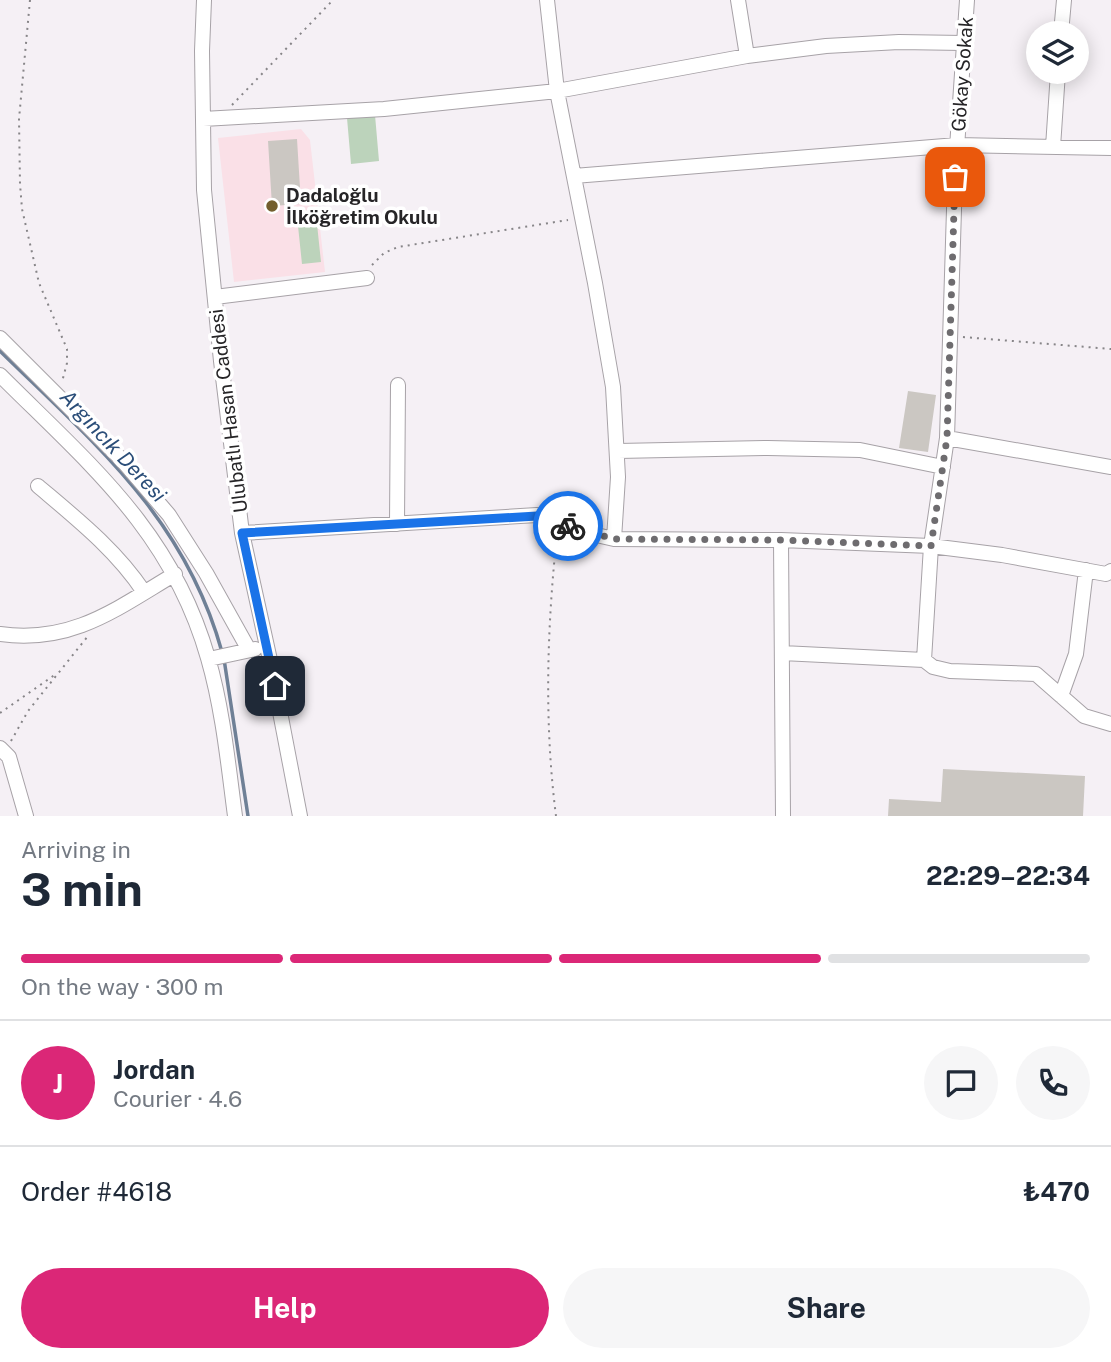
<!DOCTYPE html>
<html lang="en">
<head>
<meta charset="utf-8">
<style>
	body { margin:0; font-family:"Public Sans",sans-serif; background:#f6f6f7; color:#1f2937; height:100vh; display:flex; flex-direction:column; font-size:26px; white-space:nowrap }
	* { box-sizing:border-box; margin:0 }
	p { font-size:23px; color:#747a83 }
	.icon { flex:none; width:38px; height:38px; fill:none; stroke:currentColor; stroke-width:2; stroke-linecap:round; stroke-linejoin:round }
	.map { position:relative; height:816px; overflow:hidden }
	.drawer { display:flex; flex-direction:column; background:#fff; flex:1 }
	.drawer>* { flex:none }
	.controls { position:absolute; left:1026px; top:21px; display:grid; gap:14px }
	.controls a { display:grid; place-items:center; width:63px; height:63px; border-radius:50%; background:#fff; box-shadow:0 4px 18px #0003; font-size:35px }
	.pin { position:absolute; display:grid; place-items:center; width:60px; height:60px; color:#fff; margin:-30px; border-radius:14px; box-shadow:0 4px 10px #0006 }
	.courier { position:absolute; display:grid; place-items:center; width:70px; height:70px; margin:-35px; border:5px solid #1a73e8; border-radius:50%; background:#fff; color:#222; box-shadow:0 2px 9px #0007 }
	.headline em { font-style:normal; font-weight:700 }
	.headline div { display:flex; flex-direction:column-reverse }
	.headline { display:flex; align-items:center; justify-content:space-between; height:119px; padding:0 21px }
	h1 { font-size:46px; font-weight:700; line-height:52px }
	.bar { display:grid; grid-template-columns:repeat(4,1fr); gap:10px 7px; align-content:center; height:84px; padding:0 21px }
	.bar i { height:9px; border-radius:5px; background:#e0e1e3 }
	.bar .selected { background:#db2777 }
	.bar p { grid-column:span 4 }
	.line { display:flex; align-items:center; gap:18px; padding:0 21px; border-top:2px solid #e0e1e3 }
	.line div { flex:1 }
	.round { display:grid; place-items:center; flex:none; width:74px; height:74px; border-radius:37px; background:#f6f6f7 }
	.action { display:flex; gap:14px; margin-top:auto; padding:14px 21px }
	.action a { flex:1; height:80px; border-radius:42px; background:#db2777; color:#fff; font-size:28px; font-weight:700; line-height:80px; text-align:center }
	.action a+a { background:#f6f6f7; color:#1f2937 }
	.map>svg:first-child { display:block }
	.education { fill:#fae0e7 }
	.green { fill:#bcd3bb }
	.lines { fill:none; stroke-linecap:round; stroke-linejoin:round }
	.stream { stroke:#6f8096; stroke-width:3.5 }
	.building { fill:#cbc7c2 }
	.minor-casing { stroke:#a7a2a7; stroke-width:16 }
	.path { stroke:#878588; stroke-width:2; stroke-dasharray:2 5; stroke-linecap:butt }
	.minor { stroke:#fff; stroke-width:14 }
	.done { stroke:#6e6c6f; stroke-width:7; stroke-dasharray:0 12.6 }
	.route { stroke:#1a73e8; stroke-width:9 }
	.poi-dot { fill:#725e2d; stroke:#fff; stroke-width:2.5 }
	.labels { text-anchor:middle; stroke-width:7; stroke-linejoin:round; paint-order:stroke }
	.street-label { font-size:19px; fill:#262527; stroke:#fff }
	.poi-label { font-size:19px; font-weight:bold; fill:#262527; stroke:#fff; text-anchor:start }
	.water-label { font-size:21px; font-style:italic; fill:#2b4e79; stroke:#fff }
</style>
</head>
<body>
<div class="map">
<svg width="1111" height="816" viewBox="0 0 1111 816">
	<rect width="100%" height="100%" fill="#f5f0f5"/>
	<path class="education" d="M301,129L310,140L325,272L234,282L218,138Z"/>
	<path class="green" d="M375,115L379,161L351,164L347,118Z
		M317,224L321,262L302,264L298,226Z"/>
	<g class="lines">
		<path class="stream" d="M0,351C95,444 185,518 222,652
			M224,659L248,816"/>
	</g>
	<path class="building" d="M297,139L301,204L272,206L268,141Z
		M908,391L936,395L928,452L899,448Z
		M943,769L1085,776L1083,816H888L889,799L941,802Z"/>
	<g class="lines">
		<g class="minor-casing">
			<path id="minor" d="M204,0L202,51L204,190L221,361L242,533L270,660L300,816
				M547,0L557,91L595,283L613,387L618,477L614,539
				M738,0L747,56
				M1061,33L1064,0
				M203,119L384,109L557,91L747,56L826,46L899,42L963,43
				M1053,147L1058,72
				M574,176L957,145L1111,148
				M215,297L367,278
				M0,338L121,459L169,515L206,573L249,650
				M0,375C89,464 172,531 208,658C223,710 228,763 235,816
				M947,438L1111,467
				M618,451L768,448L860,450L943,467
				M38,486C77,519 116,550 144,592
				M397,524L398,385
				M242,533L537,515L592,534L614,539L781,540L931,546L947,438L955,177L967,0
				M781,540L783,816
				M0,634C72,644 116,609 175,574
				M782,653L924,660L933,667L950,671L1036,674L1084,716L1111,724
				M209,659L255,649
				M924,660L931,546L1002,555L1106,574L1111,571
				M1061,696L1076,654L1086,570
				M0,748L9,757L26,816"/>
		</g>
		<path class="path" d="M30,0L19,119L20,184L22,209L39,283L67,349V363L62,382
			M232,105L333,0
			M372,265L384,253L398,247L568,220
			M963,337L1111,349
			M0,713L56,674
			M11,741L28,711L88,636
			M556,816C544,722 547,628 557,534"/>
		<use href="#minor" class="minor"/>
	</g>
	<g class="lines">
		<path class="done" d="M568,526L614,539L781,540L931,546L947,438L955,177"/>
		<path class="route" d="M275,686L242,533L537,516L568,526"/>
	</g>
	<circle class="poi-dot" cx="272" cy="206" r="7"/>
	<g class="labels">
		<g class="street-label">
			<text transform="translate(962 74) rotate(-86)" y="7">Gökay Sokak</text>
			<text transform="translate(228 411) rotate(-97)" y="7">Ulubatlı Hasan Caddesi</text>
		</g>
		<g class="poi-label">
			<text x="286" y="202">Dadaloğlu<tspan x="286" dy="22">İlköğretim Okulu</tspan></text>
		</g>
		<g class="water-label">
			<text transform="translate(113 446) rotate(47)" y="7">Argıncık Deresi</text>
		</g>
	</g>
</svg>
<div class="controls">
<a><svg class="icon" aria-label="layers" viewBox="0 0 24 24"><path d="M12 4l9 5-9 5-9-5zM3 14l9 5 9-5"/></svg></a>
</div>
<div class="pin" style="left:955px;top:177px;background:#ea580c"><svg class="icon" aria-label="bag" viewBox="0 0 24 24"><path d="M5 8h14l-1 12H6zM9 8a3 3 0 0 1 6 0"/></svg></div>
<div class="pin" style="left:275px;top:686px;background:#1f2937"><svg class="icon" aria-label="home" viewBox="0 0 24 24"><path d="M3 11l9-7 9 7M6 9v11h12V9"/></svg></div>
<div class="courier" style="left:568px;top:526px"><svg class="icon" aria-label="bike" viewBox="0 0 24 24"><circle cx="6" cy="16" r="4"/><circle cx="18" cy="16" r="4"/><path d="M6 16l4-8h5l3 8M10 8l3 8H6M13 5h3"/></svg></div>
</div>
<section class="drawer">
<div class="headline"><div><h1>3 min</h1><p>Arriving in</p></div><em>22:29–22:34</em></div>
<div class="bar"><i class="selected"></i><i class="selected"></i><i class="selected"></i><i></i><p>On the way · 300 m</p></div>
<div class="line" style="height:126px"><b class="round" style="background:#db2777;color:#fff">J</b><div><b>Jordan</b><p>Courier · 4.6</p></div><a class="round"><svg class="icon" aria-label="chat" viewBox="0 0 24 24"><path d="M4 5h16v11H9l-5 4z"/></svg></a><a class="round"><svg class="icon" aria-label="phone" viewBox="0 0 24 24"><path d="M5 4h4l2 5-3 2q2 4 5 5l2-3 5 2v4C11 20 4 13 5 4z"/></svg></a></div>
<div class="line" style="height:91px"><div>Order #4618</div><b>₺470</b></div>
<div class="action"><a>Help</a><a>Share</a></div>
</section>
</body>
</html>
